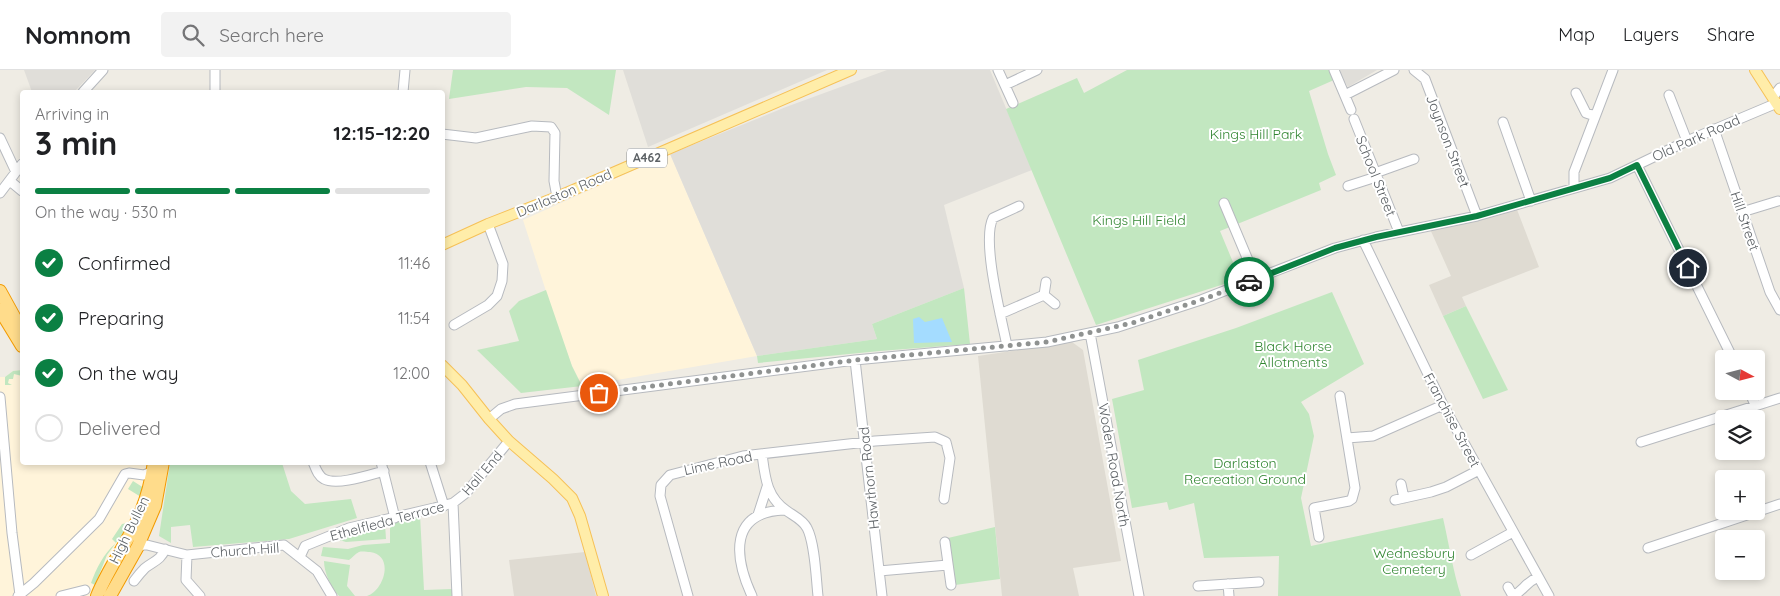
<!DOCTYPE html>
<html lang="en">
<head>
<meta charset="utf-8">
<style>
	body { margin:0; font-family:Quicksand,sans-serif; background:#f2f2f2; color:#202124; height:100vh; display:flex; flex-direction:column; font-size:19px; white-space:nowrap }
	* { box-sizing:border-box; margin:0 }
	p { font-size:16px; color:#757577 }
	.icon { flex:none; width:28px; height:28px; fill:none; stroke:currentColor; stroke-width:2; stroke-linecap:round; stroke-linejoin:round }
	.map { position:relative; flex:1; overflow:hidden }
	.details { position:absolute; left:20px; top:20px; width:425px; height:375px; display:flex; flex-direction:column; background:#fff; border-radius:5px; box-shadow:0 2px 8px #0003 }
	.details>* { flex:none }
	.needle { width:32px; rotate:97deg }
	.buttons { position:absolute; left:1715px; top:280px; display:grid; gap:10px }
	.buttons a { display:grid; place-items:center; width:50px; height:50px; border-radius:5px; background:#fff; box-shadow:0 2px 8px #0003; font-size:25px }
	.pin { position:absolute; display:grid; place-items:center; width:42px; height:42px; color:#fff; margin:-21px; border:2px solid #fff; border-radius:50%; box-shadow:0 1px 5px #0007 }
	.courier { position:absolute; display:grid; place-items:center; width:50px; height:50px; margin:-25px; border:4px solid #0b8043; border-radius:50%; background:#fff; color:#222; box-shadow:0 1px 6px #0007 }
	.head em { font-style:normal; font-weight:800 }
	.head div { display:flex; flex-direction:column-reverse }
	.head { display:flex; align-items:center; justify-content:space-between; height:85px; padding:0 15px }
	h1 { font-size:32px; font-weight:800; line-height:38px }
	.bar { display:grid; grid-template-columns:repeat(4,1fr); gap:8px 5px; align-content:center; height:60px; padding:0 15px }
	.bar i { height:6px; border-radius:4px; background:#e0e0e0 }
	.bar .selected { background:#0b8043 }
	.bar p { grid-column:span 4 }
	ol { padding:0 15px; list-style:none }
	li { display:flex; align-items:center; gap:15px; height:55px }
	li p { margin-inline-start:auto }
	li .icon { padding:5px; border-radius:50%; background:#0b8043; color:#fff; stroke-width:4 }
	li:last-child { color:#757577 }
	li i { width:28px; height:28px; border:2px solid #e0e0e0; border-radius:50% }
	header { display:flex; align-items:center; gap:30px; box-sizing:border-box; height:70px; padding:0 25px; background:#fff; border-bottom:1px solid #e0e0e0 }
	header strong { font-size:24px }
	nav { display:flex; gap:28px; margin-inline-start:auto; font-size:18px }
	.search { width:350px; height:45px; background:#f2f2f2; display:flex; align-items:center; gap:12px; box-sizing:border-box; padding:0 18px; border-radius:5px; color:#757577; font-size:19px }
	.map>svg:first-child { display:block }
	.commercial { fill:#fff4da }
	.industrial { fill:#e0ded9 }
	.education { fill:#dfdbd2 }
	.green { fill:#c2e7c0 }
	.water { fill:#a4dcff }
	.lines { fill:none; stroke-linecap:round; stroke-linejoin:round }
	.minor-casing { stroke:#b7babf; stroke-width:11 }
	.major-casing { stroke:#f6c157; stroke-width:12 }
	.highway-casing { stroke:#f39b00; stroke-width:14 }
	.minor { stroke:#fff; stroke-width:9 }
	.major { stroke:#ffeda9; stroke-width:10 }
	.highway { stroke:#ffdc8b; stroke-width:12 }
	.done { stroke:#8f9291; stroke-width:5; stroke-dasharray:0 9 }
	.route { stroke:#0b8043; stroke-width:6 }
	.labels { text-anchor:middle; stroke-width:4; stroke-linejoin:round; paint-order:stroke }
	.shield { fill:#fff; stroke:#8d9093; stroke-width:1 }
	.shield-label { font-size:12px; font-weight:bold; fill:#5c6165 }
	.park-label { font-size:14px; fill:#328632; stroke:#fff }
	.street-label { font-size:14px; fill:#5c6165; stroke:#fff }
</style>
</head>
<body>
<header>
<strong>Nomnom</strong>
<div class="search"><svg class="icon" aria-label="search" viewBox="0 0 24 24"><circle cx="10" cy="10" r="6"/><path d="M15 15l6 6"/></svg>Search here</div>
<nav><a>Map</a><a>Layers</a><a>Share</a></nav>
</header>
<div class="map">
<svg width="1780" height="526" viewBox="0 0 1780 526">
	<rect width="100%" height="100%" fill="#efece4"/>
	<path class="commercial" d="M670,84L757,286L582,316L572,296L555,249L523,150Z
		M22,300V392L159,393L135,468L104,526H0V307H5L13,301Z"/>
	<path class="industrial" d="M24,0H95L74,22H32Z
		M623,0H827L648,77Z
		M887,0H990L1032,100L944,135L964,218L872,254L877,269L757,286L670,84L786,37Z
		M1338,0H1377L1348,17Z"/>
	<path class="education" d="M1516,137L1539,197L1462,227L1466,236L1443,246L1429,215L1451,206L1430,159L1468,152Z
		M1072,272L1083,280L1121,491L1073,498L1079,526H1002L978,286Z
		M585,482L596,526H514L509,490Z"/>
	<path class="green" d="M453,0H616L609,45L567,18L526,17L449,29Z
		M1127,0H1329L1334,10L1309,21L1328,84L1336,105L1319,113L1321,120L1220,161L1240,209L1096,255L1006,39L1077,8L1084,23Z
		M964,218L970,274L880,281L758,293L757,286L877,269L872,254Z
		M546,220L572,296L582,316L521,323L477,280L519,271L509,241L519,231Z
		M1332,222L1364,294L1301,332L1309,344L1314,366L1301,428L1311,476L1443,448C1449,474 1453,501 1461,526H1278L1279,486L1204,488L1194,433L1169,440L1167,432L1132,438L1112,329L1144,320L1138,290L1236,258Z
		M1466,236L1508,320L1483,329L1443,246Z
		M22,300V306L14,304L13,309H9L8,313L12,315H5V307L13,301Z
		M170,393H282L291,421L305,434L351,429L357,448L289,469L193,477L190,455L171,457V473L159,466Z
		M133,411L144,418L141,427L128,419Z
		M420,445L424,520L452,519V526H367C384,521 395,485 370,482C367,482 362,481 359,482C355,484 352,488 349,490L321,486L323,477L348,479L363,475L390,473V453Z
		M127,453L130,454L107,485L95,515L91,513C96,499 104,483 116,473L112,469L122,454Z
		M385,454L386,469L346,472L333,468L348,462Z
		M995,457L1000,509L955,515L948,468Z
		M324,491L350,495L347,516L355,526H339C331,517 324,503 324,491Z"/>
	<path class="water" d="M919,247L925,252L942,248L952,272L914,273L913,249Z"/>
	<g class="lines">
		<g class="minor-casing">
			<path id="minor" d="M215,0V22
				M998,0L1013,33
				M1334,0L1351,40
				M1414,0L1425,9L1477,146
				M1005,15L1037,0
				M83,22L103,0
				M403,22L405,0
				M1576,23L1586,43L1595,46
				M1345,25L1394,0
				M1669,25L1687,71
				M1773,27L1780,18
				M1354,49L1399,162
				M1503,52L1531,131
				M1714,59L1770,222L1780,240
				M442,64L476,68L532,56L551,57L555,63L554,111L557,127
				M0,68L16,102
				M1637,95L1733,289
				M1375,103L1414,89
				M10,111L22,121
				M1348,116L1376,107
				M1574,118V102L1613,0
				M0,123L22,94
				M1224,133L1256,209
				M1742,142L1778,131
				M1363,170L1443,335L1549,526
				M1046,212L1044,225L1055,234
				M1000,244L1044,225
				M454,255L488,235L497,226L502,211L503,194L488,154
				M1090,263L1139,526
				M1007,276C1002,250 981,171 993,148L1019,136
				M855,290L882,526
				M1749,321L1756,337
				M0,327L12,463L20,525
				M489,349L501,339L515,334L855,290L1047,272L1118,257L1201,230L1335,178L1376,167L1477,146L1610,108L1687,71L1777,33
				M1347,368L1373,366L1443,335
				M1641,372L1780,328
				M762,384C765,406 766,427 787,441C794,446 803,450 807,458C815,473 816,508 818,526
				M313,392C316,399 318,406 324,409C337,416 369,405 384,401
				M381,392L395,448
				M430,392L444,436
				M1401,414L1404,428
				M1395,430L1431,422L1446,417L1479,400
				M453,433L457,526
				M758,445L767,417
				M1319,467L1314,438L1349,431L1352,429L1355,418L1340,326
				M945,472L951,515
				M137,478L143,475H147L187,485L284,475L317,501L332,526
				M1648,478L1780,434
				M187,485L186,510L200,526
				M1471,485L1513,462
				M300,487L305,476L349,458L434,438L453,433L466,423L509,371
				M879,501L948,495
				M134,511C137,507 141,502 145,498C154,491 161,490 165,479
				M1228,514L1229,526
				M1198,516L1259,512
				M1508,517L1513,526C1524,520 1525,513 1538,507
				M18,526L34,513L99,449L125,404L129,403L144,405L153,401
				M61,526L85,520
				M688,526L660,426L661,415L670,405L743,386L875,371L935,367L946,372L950,388L944,429
				M752,526C734,487 729,442 784,440"/>
		</g>
		<g class="major-casing">
			<path id="major" d="M1755,0L1780,39
				M442,175L488,154L557,127L851,0
				M442,295L462,315L489,349L509,371L553,409L572,428L580,446L603,526"/>
		</g>
		<g class="highway-casing">
			<path id="highway" d="M0,221L22,261
				M0,240L22,276
				M97,526C107,501 123,479 135,455C145,435 151,414 154,392
				M110,526L137,478L155,436L163,392"/>
		</g>
		<use href="#minor" class="minor"/>
		<use href="#major" class="major"/>
		<use href="#highway" class="highway"/>
	</g>
	<g class="lines">
		<path class="done" d="M599,323L856,290L1047,272L1132,253L1201,230L1249,212"/>
		<path class="route" d="M1249,212L1335,178L1376,167L1477,146L1610,108L1637,95L1688,198"/>
	</g>
	<g class="labels">
		<rect class="shield" x="627" y="78.5" width="40" height="19" rx="4"/>
		<g class="shield-label">
			<text x="647" y="92">A462</text>
		</g>
		<g class="park-label">
			<text x="1256" y="69">Kings Hill Park</text>
			<text x="1139" y="155">Kings Hill Field</text>
			<text x="1293" y="281">Black Horse<tspan x="1293" dy="16">Allotments</tspan></text>
			<text x="1245" y="398">Darlaston<tspan x="1245" dy="16">Recreation Ground</tspan></text>
			<text x="1414" y="488">Wednesbury<tspan x="1414" dy="16">Cemetery</tspan></text>
		</g>
		<g class="street-label">
			<text transform="translate(1696 68) rotate(-24)" y="5">Old Park Road</text>
			<text transform="translate(1448 71) rotate(69)" y="5">Joynson Street</text>
			<text transform="translate(1376 106) rotate(68)" y="5">School Street</text>
			<text transform="translate(564 123) rotate(-23)" y="5">Darlaston Road</text>
			<text transform="translate(1745 151) rotate(71)" y="5">Hill Street</text>
			<text transform="translate(1452 350) rotate(62)" y="5">Franchise Street</text>
			<text transform="translate(718 393) rotate(-12)" y="5">Lime Road</text>
			<text transform="translate(1114 395) rotate(80)" y="5">Woden Road North</text>
			<text transform="translate(482 403) rotate(-49)" y="5">Hall End</text>
			<text transform="translate(869 408) rotate(-96)" y="5">Hawthorn Road</text>
			<text transform="translate(387 451) rotate(-15)" y="5">Ethelfleda Terrace</text>
			<text transform="translate(129 460) rotate(-64)" y="5">High Bullen</text>
			<text transform="translate(245 480) rotate(-4)" y="5">Church Hill</text>
		</g>
	</g>
</svg>
<div class="buttons">
<a><svg class="needle" viewBox="-14 -14 28 28"><path d="M0-13l5 13h-10z" fill="#e53935"/><path d="M0 13l5-13h-10z" fill="#757577"/></svg></a>
<a><svg class="icon" aria-label="layers" viewBox="0 0 24 24"><path d="M12 4l9 5-9 5-9-5zM3 14l9 5 9-5"/></svg></a>
<a>+</a>
<a>−</a>
</div>
<div class="pin" style="left:599px;top:323px;background:#ea580c"><svg class="icon" aria-label="bag" viewBox="0 0 24 24"><path d="M5 8h14l-1 12H6zM9 8a3 3 0 0 1 6 0"/></svg></div>
<div class="pin" style="left:1688px;top:198px;background:#1f2937"><svg class="icon" aria-label="home" viewBox="0 0 24 24"><path d="M3 11l9-7 9 7M6 9v11h12V9"/></svg></div>
<div class="courier" style="left:1249px;top:212px"><svg class="icon" aria-label="car" viewBox="0 0 24 24"><path d="M5 17H2v-5l4-1 3-4h7l3 4 3 1v5h-3M9 17h6M6 11h13"/><circle cx="7" cy="17" r="2"/><circle cx="17" cy="17" r="2"/></svg></div>
<section class="details">
<div class="head"><div><h1>3 min</h1><p>Arriving in</p></div><em>12:15–12:20</em></div>
<div class="bar"><i class="selected"></i><i class="selected"></i><i class="selected"></i><i></i><p>On the way · 530 m</p></div>
<ol>
<li><svg class="icon" aria-label="check" viewBox="0 0 24 24"><path d="M5 12l5 5 9-10"/></svg>Confirmed<p>11:46</p></li>
<li><svg class="icon" aria-label="check" viewBox="0 0 24 24"><path d="M5 12l5 5 9-10"/></svg>Preparing<p>11:54</p></li>
<li><svg class="icon" aria-label="check" viewBox="0 0 24 24"><path d="M5 12l5 5 9-10"/></svg>On the way<p>12:00</p></li>
<li><i></i>Delivered</li>
</ol>
</section>
</div>
</body>
</html>
